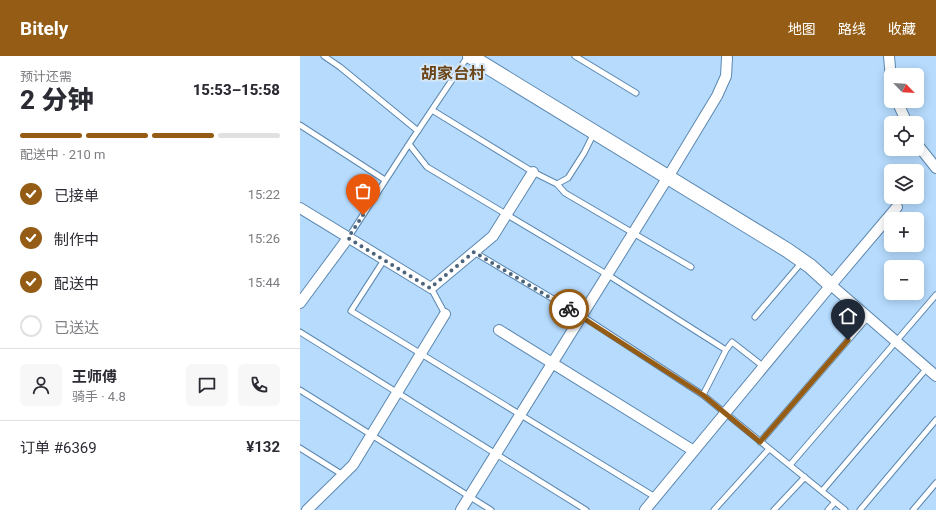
<!DOCTYPE html>
<html lang="zh">
<head>
<meta charset="utf-8">
<style>
	body { margin:0; font-family:Roboto,"Noto Sans SC",sans-serif; background:#f7f7f7; color:#2b2b33; height:100vh; display:flex; flex-direction:column; font-size:15px; white-space:nowrap }
	* { box-sizing:border-box; margin:0 }
	p { font-size:13px; color:#7c7c81 }
	.icon { flex:none; width:22px; height:22px; fill:none; stroke:currentColor; stroke-width:2; stroke-linecap:round; stroke-linejoin:round }
	.map { position:relative; flex:1; overflow:hidden }
	.sheet { display:flex; flex-direction:column; background:#fff; width:300px }
	.sheet>* { flex:none }
	.needle { width:26px; rotate:115deg }
	.fabs { position:absolute; left:584px; top:12px; display:grid; gap:8px }
	.fabs a { display:grid; place-items:center; width:40px; height:40px; border-radius:6px; background:#fff; box-shadow:0 2px 10px #0003; font-size:20px }
	.pin { position:absolute; display:grid; place-items:center; width:34px; height:34px; color:#fff; margin:-41px -17px; border-radius:50% 50% 50% 0; rotate:-45deg; box-shadow:0 0 4px #0007 }
	.pin .icon { rotate:45deg }
	.courier { position:absolute; display:grid; place-items:center; width:40px; height:40px; margin:-20px; border:3px solid #945c15; border-radius:50%; background:#fff; color:#222; box-shadow:0 1px 5px #0007 }
	.overview em { font-style:normal; font-weight:800 }
	.overview div { display:flex; flex-direction:column-reverse }
	.overview { display:flex; align-items:center; justify-content:space-between; height:68px; padding:0 20px }
	h1 { font-size:26px; font-weight:800; line-height:30px }
	.bar { display:grid; grid-template-columns:repeat(4,1fr); gap:6px 4px; align-content:center; height:48px; padding:0 20px }
	.bar i { height:5px; border-radius:3px; background:#e1e1e2 }
	.bar .current { background:#945c15 }
	.bar p { grid-column:span 4 }
	.line { display:flex; align-items:center; gap:10px; padding:0 20px; border-top:1px solid #e1e1e2 }
	.line div { flex:1 }
	.round { display:grid; place-items:center; flex:none; width:42px; height:42px; border-radius:6px; background:#f7f7f7 }
	ol { padding:0 20px; list-style:none }
	li { display:flex; align-items:center; gap:12px; height:44px }
	li p { margin-inline-start:auto }
	li .icon { padding:4px; border-radius:50%; background:#945c15; color:#fff; stroke-width:4 }
	li:last-child { color:#7c7c81 }
	li i { width:22px; height:22px; border:2px solid #e1e1e2; border-radius:50% }
	header { display:flex; align-items:center; gap:24px; box-sizing:border-box; height:56px; padding:0 20px; background:#945c15; color:#fff }
	header strong { font-size:19px }
	nav { display:flex; gap:22px; margin-inline-start:auto; font-size:14px }
	main { display:flex; flex:1; min-height:0 }
	.map>svg:first-child { display:block }
	.lines { fill:none; stroke-linecap:round; stroke-linejoin:round }
	.lane-casing { stroke:#5c87af; stroke-width:7 }
	.street-casing { stroke:#5c87af; stroke-width:12 }
	.secondary-casing { stroke:#5c87af; stroke-width:16 }
	.lane { stroke:#fff; stroke-width:5 }
	.street { stroke:#fff; stroke-width:10 }
	.secondary { stroke:#fff; stroke-width:14 }
	.done { stroke:#4d657c; stroke-width:4; stroke-dasharray:0 7.2 }
	.route { stroke:#945c15; stroke-width:5 }
	.labels { text-anchor:middle; stroke-width:4; stroke-linejoin:round; paint-order:stroke }
	.quarter-label { font-size:16px; font-weight:bold; fill:#6c4618; stroke:#d3e6f7 }
</style>
</head>
<body>
<header>
<strong>Bitely</strong>
<nav><a>地图</a><a>路线</a><a>收藏</a></nav>
</header>
<main>
<section class="sheet">
<div class="overview"><div><h1>2 分钟</h1><p>预计还需</p></div><em>15:53–15:58</em></div>
<div class="bar"><i class="current"></i><i class="current"></i><i class="current"></i><i></i><p>配送中 · 210 m</p></div>
<ol>
<li><svg class="icon" aria-label="check" viewBox="0 0 24 24"><path d="M5 12l5 5 9-10"/></svg>已接单<p>15:22</p></li>
<li><svg class="icon" aria-label="check" viewBox="0 0 24 24"><path d="M5 12l5 5 9-10"/></svg>制作中<p>15:26</p></li>
<li><svg class="icon" aria-label="check" viewBox="0 0 24 24"><path d="M5 12l5 5 9-10"/></svg>配送中<p>15:44</p></li>
<li><i></i>已送达</li>
</ol>
<div class="line" style="height:72px"><a class="round"><svg class="icon" aria-label="person" viewBox="0 0 24 24"><circle cx="12" cy="8" r="4"/><path d="M4 21q1-7 8-7t8 7"/></svg></a><div><b>王师傅</b><p>骑手 · 4.8</p></div><a class="round"><svg class="icon" aria-label="chat" viewBox="0 0 24 24"><path d="M4 5h16v11H9l-5 4z"/></svg></a><a class="round"><svg class="icon" aria-label="phone" viewBox="0 0 24 24"><path d="M5 4h4l2 5-3 2q2 4 5 5l2-3 5 2v4C11 20 4 13 5 4z"/></svg></a></div>
<div class="line" style="height:52px"><div>订单 #6369</div><b>¥132</b></div>
</section>
<div class="map">
<svg width="636" height="454" viewBox="0 0 636 454">
	<rect width="100%" height="100%" fill="#b6dbfd"/>
	<g class="lines">
		<g class="lane-casing">
			<path id="lane" d="M24,0L40,11L118,75
				M275,0L336,37
				M132,54L233,116L257,128L268,122L284,97L294,77
				M0,69L85,124
				M109,88L127,111L308,219L426,294
				M257,128L265,137L391,211
				M48,182L109,88L168,0
				M174,196L282,260L403,339L545,454
				M84,204L51,255L355,441
				M131,232L145,258
				M455,261L502,206
				M0,276L286,454
				M0,334L191,454
				M403,339L426,294L432,286L464,311
				M460,386L568,261
				M0,392L43,419
				M490,409L636,239
				M522,435L627,312
				M414,454L469,393
				M474,454L505,421
				M528,454L535,446
				M560,454L636,364
				M613,454L636,427"/>
		</g>
		<g class="street-casing">
			<path id="street" d="M589,0L591,23
				M597,45L607,67
				M617,88L636,112
				M0,152L131,232L193,180L233,116
				M531,229L636,320
				M0,247L48,182
				M199,274L394,395
				M7,454L53,409L145,258
				M161,454L368,121L417,40L426,20L427,2
				M345,454L531,229L597,151"/>
		</g>
		<g class="secondary-casing">
			<path id="secondary" d="M170,0L487,194L510,210L531,229"/>
		</g>
		<use href="#lane" class="lane"/>
		<use href="#street" class="street"/>
		<use href="#secondary" class="secondary"/>
	</g>
	<g class="lines">
		<path class="done" d="M63,159L48,182L130,232L174,196L269,253"/>
		<path class="route" d="M269,253L403,339L460,386L548,284"/>
	</g>
	<g class="labels">
		<g class="quarter-label">
			<text x="153" y="23">胡家台村</text>
		</g>
	</g>
</svg>
<div class="fabs">
<a><svg class="needle" viewBox="-14 -14 28 28"><path d="M0-13l5 13h-10z" fill="#e53935"/><path d="M0 13l5-13h-10z" fill="#7c7c81"/></svg></a>
<a><svg class="icon" aria-label="locate" viewBox="0 0 24 24"><circle cx="12" cy="12" r="6"/><path d="M12 2v4M12 18v4M2 12h4M18 12h4"/></svg></a>
<a><svg class="icon" aria-label="layers" viewBox="0 0 24 24"><path d="M12 4l9 5-9 5-9-5zM3 14l9 5 9-5"/></svg></a>
<a>+</a>
<a>−</a>
</div>
<div class="pin" style="left:63px;top:159px;background:#ea580c"><svg class="icon" aria-label="bag" viewBox="0 0 24 24"><path d="M5 8h14l-1 12H6zM9 8a3 3 0 0 1 6 0"/></svg></div>
<div class="pin" style="left:548px;top:284px;background:#1f2937"><svg class="icon" aria-label="home" viewBox="0 0 24 24"><path d="M3 11l9-7 9 7M6 9v11h12V9"/></svg></div>
<div class="courier" style="left:269px;top:253px"><svg class="icon" aria-label="bike" viewBox="0 0 24 24"><circle cx="6" cy="16" r="4"/><circle cx="18" cy="16" r="4"/><path d="M6 16l4-8h5l3 8M10 8l3 8H6M13 5h3"/></svg></div>
</div>
</main>
</body>
</html>
